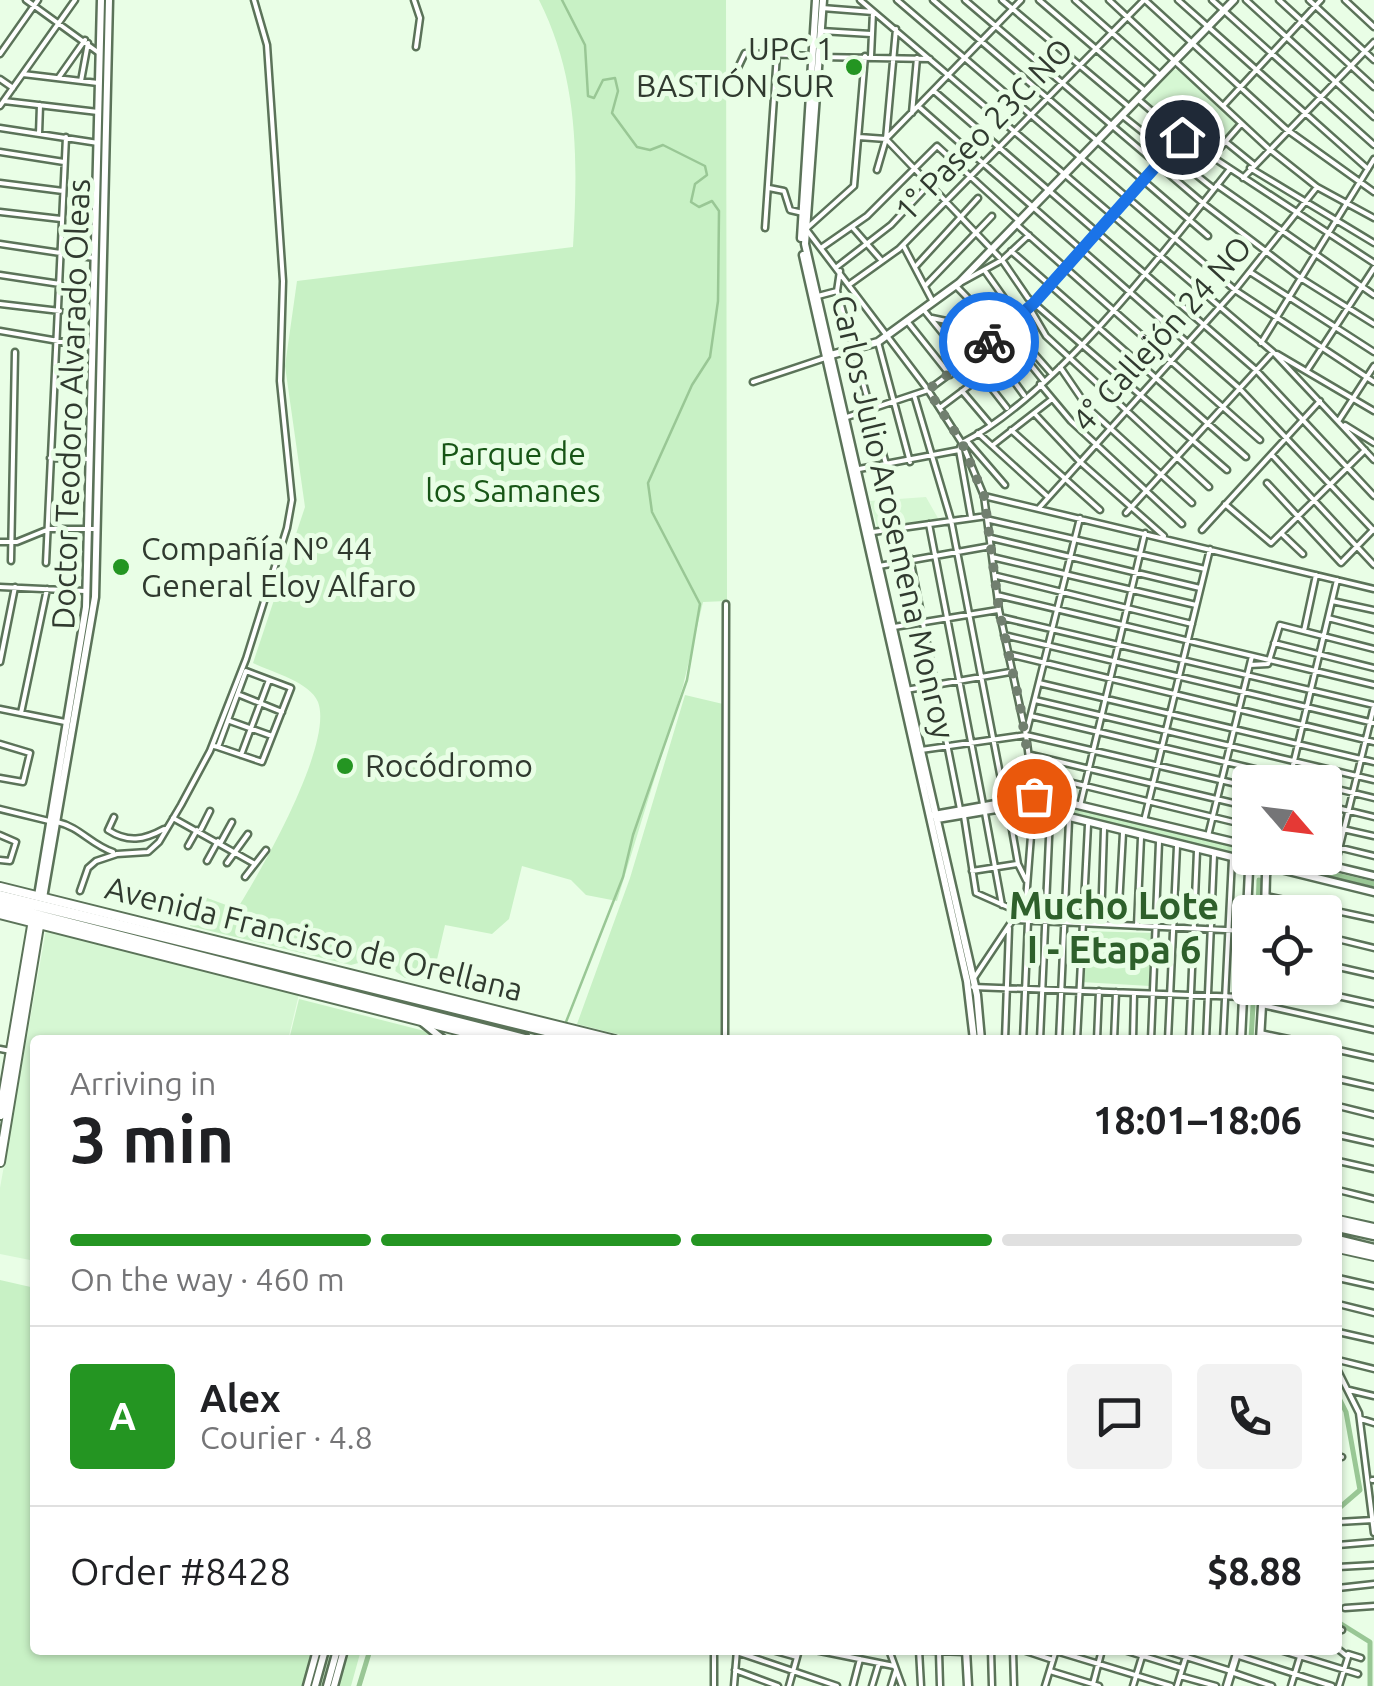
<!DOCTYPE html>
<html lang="en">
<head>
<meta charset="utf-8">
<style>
	body { margin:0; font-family:Ubuntu,sans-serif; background:#f2f2f2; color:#202124; height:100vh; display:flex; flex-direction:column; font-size:38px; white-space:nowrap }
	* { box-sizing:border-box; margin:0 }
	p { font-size:32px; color:#757577 }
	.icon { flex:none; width:55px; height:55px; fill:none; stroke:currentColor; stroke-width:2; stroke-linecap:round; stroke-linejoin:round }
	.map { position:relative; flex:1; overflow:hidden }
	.panel { position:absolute; left:30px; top:1035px; width:1312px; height:620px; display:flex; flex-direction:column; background:#fff; border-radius:10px; box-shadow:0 2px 8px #0004 }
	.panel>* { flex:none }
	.needle { width:65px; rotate:118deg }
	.tools { position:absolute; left:1232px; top:765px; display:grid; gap:20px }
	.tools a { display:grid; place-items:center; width:110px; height:110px; border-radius:10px; background:#fff; box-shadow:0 2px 8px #0004; font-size:50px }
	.pin { position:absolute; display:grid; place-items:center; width:85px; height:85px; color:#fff; margin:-42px; border:5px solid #fff; border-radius:50%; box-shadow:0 2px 10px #0007 }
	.courier { position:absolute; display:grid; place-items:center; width:100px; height:100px; margin:-50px; border:8px solid #1a73e8; border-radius:50%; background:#fff; color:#222; box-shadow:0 2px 12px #0007 }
	.headline em { font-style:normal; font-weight:700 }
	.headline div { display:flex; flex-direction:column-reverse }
	.headline { display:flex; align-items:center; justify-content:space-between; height:170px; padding:0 40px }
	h1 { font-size:65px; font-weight:700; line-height:75px }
	.bar { display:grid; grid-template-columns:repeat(4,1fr); gap:15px 10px; align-content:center; height:120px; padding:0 40px }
	.bar i { height:12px; border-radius:8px; background:#e0e0e0 }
	.bar .selected { background:#249522 }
	.bar p { grid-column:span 4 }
	.line { display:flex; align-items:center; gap:25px; padding:0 40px; border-top:2px solid #e0e0e0 }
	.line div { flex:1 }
	.round { display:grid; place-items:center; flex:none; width:105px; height:105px; border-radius:10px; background:#f2f2f2 }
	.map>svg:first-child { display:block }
	.built { fill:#d6f7d3 }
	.green { fill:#c8f1c5 }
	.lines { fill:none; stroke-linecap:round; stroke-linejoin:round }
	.stream { stroke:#99c795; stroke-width:2.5 }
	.canal { stroke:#99c795; stroke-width:5 }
	.street-casing { stroke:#5b7359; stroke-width:9 }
	.secondary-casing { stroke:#5b7359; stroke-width:11 }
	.primary-casing { stroke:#5b7359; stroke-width:12 }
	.highway-casing { stroke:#5b7359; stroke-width:15 }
	.street { stroke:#fff; stroke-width:4 }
	.secondary { stroke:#fff; stroke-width:6 }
	.primary { stroke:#fff; stroke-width:8 }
	.highway { stroke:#fff; stroke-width:10 }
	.done { stroke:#717f6f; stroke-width:10; stroke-dasharray:0 18 }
	.route { stroke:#1a73e8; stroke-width:12 }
	.poi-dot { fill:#249522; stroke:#e9fee6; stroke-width:4 }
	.labels { text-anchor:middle; stroke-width:10; stroke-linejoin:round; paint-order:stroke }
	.poi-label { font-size:32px; fill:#303a2f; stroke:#e9fee6; text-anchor:start }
	.street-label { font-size:32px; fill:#303a2f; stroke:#e9fee6 }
	.park-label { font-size:32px; fill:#175516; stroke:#e9fee6 }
	.quarter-label { font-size:38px; font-weight:bold; fill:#2e602b; stroke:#e9fee6 }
</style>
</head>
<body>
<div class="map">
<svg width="1374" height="1686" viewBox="0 0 1374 1686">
	<rect width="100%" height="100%" fill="#e9fee6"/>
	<path class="built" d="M1172,70H1178L1237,124L1213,152L1185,135L1143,98Z
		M926,497L939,520L878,530L870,501Z
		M46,930L299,994L288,1040H35V1261L0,1254V1188Z"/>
	<path class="green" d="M539,0H726L727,601L703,602L683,686L617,901L586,895L571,880L522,866L509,919L492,934L445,925L432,981L405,978L377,958L351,965L190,926L199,895L237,909C261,871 334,744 318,702C310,682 272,672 253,663L305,507L285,366L297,281L573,247C578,161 579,79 539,0Z
		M685,695L723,704L722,1040H640L577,1024L630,878Z
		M1042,798L1244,846L1246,852L1242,856L1039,809Z
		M1084,931L1153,933L1150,986L1081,982Z
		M299,999L460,1040H289Z
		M0,1280L35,1288V1650H361L351,1686H0Z"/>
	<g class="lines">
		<path class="stream" d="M562,0L585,45L588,96L594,98L603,80L615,78L618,91L612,113L637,147L650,150L663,145L705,166L707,175L695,184L691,202L699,207L712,201L719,211L718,301L710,357L692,385L648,483L652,512L700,604L687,680L633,835L623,877L566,1022"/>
		<path class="canal" d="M1280,862L1374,884
			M1258,912L1259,880
			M1251,1040L1254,988
			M1338,1396L1346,1412L1360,1490L1338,1509
			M1338,1622L1370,1642V1686
			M359,1686L370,1650"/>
		<g class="street-casing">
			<path id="street" d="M26,0L99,53
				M414,0L420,18L416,47
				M860,0L1273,352L1374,460
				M897,0L1235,290L1374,382
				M933,0L1208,236
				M965,0L1204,204L1302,279L1374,324
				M1002,0L1128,106
				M1039,0L1144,90
				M1075,0L1160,75
				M1109,0L1268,148L1317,187L1374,218
				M1145,0L1286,129L1374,192
				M1178,0L1368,169
				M1212,0L1374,145
				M1246,0L1374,117
				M1279,0L1374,87
				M1309,0L1374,60
				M1345,0L1374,27
				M822,8L873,12L871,56
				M821,31L871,34
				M0,54L38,0
				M820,57L930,59
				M23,74L98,83
				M734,76L745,53L813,56
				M59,77L85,40
				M0,79L13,88
				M81,81L88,43
				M934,91L1256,370L1374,496
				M4,101L98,112
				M1140,101L1182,137L1374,263
				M0,106L75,0
				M1223,106L1321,0
				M919,107L1239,388L1374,531
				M912,113L917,58
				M1124,117L1214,189
				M0,128L98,143
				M39,134L40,105
				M859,137L886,139L999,257
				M886,139L1021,0
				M1226,142L1253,164
				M0,152L64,162
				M1212,157L1241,124
				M1250,168L1374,243
				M877,170L886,139L896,29
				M1243,178L1374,42
				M0,183L63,191
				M1217,185L1374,295
				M769,188L784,191L790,210L803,213
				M0,212L61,219
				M1017,225L1260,440
				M765,228L777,54
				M853,228L882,261
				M806,229L928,390L962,443L984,496L999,610L1026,735L1034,797L1026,900L974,978
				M806,229L854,186L865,56
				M0,244L94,258
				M903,245L933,302
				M821,248L867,216L937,146L1018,220
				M1011,251L1246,457
				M1002,260L1028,298L1227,470
				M838,266L891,225L952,160
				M915,267L978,198
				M840,271L837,291L886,464
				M985,271L1017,316
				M1250,272L1374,352
				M0,275L60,284
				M960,283L1002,260L1029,235
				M850,284L899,249L1144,0
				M925,286L992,216
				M956,286L1001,332
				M818,296L837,291
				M0,304L60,311
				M1029,307L1046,336L1209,487
				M923,309L966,362
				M932,318L951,322L976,354
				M907,321L950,375
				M951,322L975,305
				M1009,325L1052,374
				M0,331L93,347
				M878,342L910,462
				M1261,343L1374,159
				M1018,349L1043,380
				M1277,354L1374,411
				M1000,362L1024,395
				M1060,367L1088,408L1192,503
				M1308,369L1374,268
				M982,376L1007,408
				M753,382L825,358
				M1040,384L1071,421L1182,524
				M962,391L990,424
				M914,395L951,520L1005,800
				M941,407L1025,344
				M1034,413L1079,461L1164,536
				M847,417L928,390L966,362L1034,303L1182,137
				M1339,420L1374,366
				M1345,425L1374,443
				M1011,430L1100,510
				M978,433L1047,496
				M967,441L1005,485
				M993,445L1052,399
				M959,450L971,517
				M1272,455L1374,565
				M50,458L90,459
				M859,469L959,450L962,443C1054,396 1165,251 1230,169
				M1267,483L1341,563L1374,529
				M984,496L1374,589
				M1225,504L1271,543L1365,450
				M1039,508L1235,290L1317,187
				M1126,513L1273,352
				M990,520L1205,569
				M929,524L983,804
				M897,528L901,558
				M1202,530L1320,401
				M873,532L987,516
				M1282,534L1303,554
				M991,538L1200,588
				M0,542H17L49,529H97
				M992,557L1196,605
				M910,558L960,809
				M11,561L15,352
				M46,563L66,137
				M879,566L991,546
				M997,576L1192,624
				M0,587L85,591
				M997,595L1374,685
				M1332,601L1374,610
				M1000,617L1374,705
				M1328,618L1374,630
				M894,627L998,610
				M1304,631L1316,575
				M1004,635L1374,723
				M1274,643L1374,668
				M1008,654L1374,742
				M0,662L15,587
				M1250,665L1268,664L1280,625L1374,649
				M1039,683L1374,762
				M906,690L1010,672
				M240,695L282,712
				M1035,700L1374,780
				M0,709L65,722
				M21,713L47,589
				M1031,716L1310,782
				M230,721L272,736
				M1027,730L1080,518
				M0,744L30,753L23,782L0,778
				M214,746L218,747L262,762L291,688L246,671L218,747
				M921,750L1026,735L1250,787
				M241,755L269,680
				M1031,755L1250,807
				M1032,773L1250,826
				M1289,782L1337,580
				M1325,786L1374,798
				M1325,805L1374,817
				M1080,806L1145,533
				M1008,807L1018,864L1026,880
				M0,809L49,821
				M985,813L1002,905
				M964,816L976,893L1019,912
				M114,817L108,830C128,843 144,840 164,829
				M173,818L255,864
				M1144,821L1210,549
				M57,822C80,827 91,845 113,852
				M1325,825L1374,836
				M201,829L210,811
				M0,835L16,842L10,861L0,860
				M1208,836L1252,656
				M221,842L232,822
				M1325,844L1374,856
				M188,846L197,830
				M207,861L218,841
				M227,863L248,834
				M1335,866L1374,706
				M972,871L1017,864
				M245,877L266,850
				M80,891L88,868L96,861L117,854L148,852L159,842L181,805L210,751L246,659L287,528L292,500L280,381L283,281L267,45L254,0
				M1266,896L1374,919
				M1016,920L1246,931
				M1101,924L1104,829
				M1118,924L1123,833
				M1137,926L1141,838
				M1325,936L1374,948
				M1325,964L1374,975
				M973,987L1243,997
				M1301,988L1374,1004
				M1262,1005L1374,1030
				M1260,1033L1293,1040
				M725,1040L726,604
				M1005,1040L1009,928
				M1023,1040L1028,921
				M1040,1040L1050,816
				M1059,1040L1069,820
				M1077,1040L1088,825
				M1097,1040L1099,991
				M1114,1040L1116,992
				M1133,1040L1134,993
				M1151,1040L1159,842
				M1168,1040L1177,846
				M1189,1040L1197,851
				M1206,1040L1214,855
				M1223,1040L1232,859
				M0,1049L11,1051
				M1338,1050L1374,1058
				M1338,1079L1374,1087
				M1338,1106L1374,1115
				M1338,1135L1374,1143
				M1338,1161L1374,1169
				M1338,1190L1374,1199
				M1338,1278L1374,1286
				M1338,1304L1374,1313
				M1338,1332L1374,1340
				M1338,1360L1374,1369
				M1338,1371L1359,1413L1374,1533
				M1349,1390L1374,1396
				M1361,1419L1374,1423
				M1338,1456L1342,1457
				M1372,1480H1374
				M1338,1522L1373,1520
				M1338,1545L1374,1542
				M1338,1567L1374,1565
				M1338,1588L1374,1584
				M1345,1608L1374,1606
				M1338,1628L1342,1630
				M1338,1649L1348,1657L1339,1686
				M772,1650L797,1657
				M815,1650L894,1666
				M889,1650L902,1686
				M909,1650L964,1652
				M919,1650L921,1686
				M991,1650L992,1686
				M1013,1650L1014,1686
				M1023,1650L1053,1660
				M1124,1650L1182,1668
				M1164,1650L1231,1671
				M1280,1650L1358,1674
				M1056,1651L1171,1686
				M737,1652L837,1686
				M939,1652L940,1686
				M1348,1654L1361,1658
				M1239,1656L1332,1686
				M735,1670L778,1686
				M1050,1671L1099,1686
				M1234,1673L1272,1686
				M1180,1676L1216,1686
				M1093,1684L1102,1650
				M714,1686V1650
				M734,1686L737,1650
				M789,1686L799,1650
				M853,1686L860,1659
				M872,1686L879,1663
				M891,1686L896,1670
				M1045,1686L1056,1650
				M1133,1686L1144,1650
				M1177,1686L1188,1650
				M1291,1686L1302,1650"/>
		</g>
		<g class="secondary-casing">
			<path id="secondary" d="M823,0L805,244L977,995L981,1040
				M801,238L816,0
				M803,255L967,981L974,1040
				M831,355L878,342L959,283L1234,0
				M934,815L1040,796L1250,846
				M937,819L1008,807L1033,808L1374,892
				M1299,858L1374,876
				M38,896L86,607L101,0
				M43,898L95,597L109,0
				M1265,912L1266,875L1272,858
				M423,1023L444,1040
				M1241,1040L1250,849
				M1260,1040L1263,988
				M966,1650L968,1686
				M307,1686L317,1650
				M315,1686L325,1650
				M327,1686L337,1650
				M334,1686L344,1650
				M1227,1686L1238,1650"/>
		</g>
		<g class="primary-casing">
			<path id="primary" d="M0,887L615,1040
				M0,914L496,1040
				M0,1115L33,920
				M0,1162L40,920
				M1338,1220L1374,1228
				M1338,1248L1374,1256"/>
		</g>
		<g class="highway-casing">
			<path id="highway" d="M0,896L586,1040
				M0,906L525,1040
				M1338,1226L1374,1234
				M1338,1241L1374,1250"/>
		</g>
		<use href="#street" class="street"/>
		<use href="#secondary" class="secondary"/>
		<use href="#primary" class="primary"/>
		<use href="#highway" class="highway"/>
	</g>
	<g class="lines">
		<path class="done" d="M989,342L928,390L962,443L984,496L999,610L1020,705L1034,796"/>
		<path class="route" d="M989,342L1034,303L1182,137"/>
	</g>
	<g class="poi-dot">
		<circle cx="854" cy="67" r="10"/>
		<circle cx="121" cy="567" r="10"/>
		<circle cx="345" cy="766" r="10"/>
	</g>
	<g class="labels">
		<g class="poi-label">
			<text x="834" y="60" text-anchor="end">UPC 1<tspan x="834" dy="37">BASTIÓN SUR</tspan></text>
			<text x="141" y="560">Compañía Nº 44<tspan x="141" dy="37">General Eloy Alfaro</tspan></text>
			<text x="365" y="777">Rocódromo</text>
		</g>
		<g class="street-label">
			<text transform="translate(984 130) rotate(-46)" y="11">1° Paseo 23C NO</text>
			<text transform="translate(1162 334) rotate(-48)" y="11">4° Callejón 24 NO</text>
			<text transform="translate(71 404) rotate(-88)" y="11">Doctor Teodoro Alvarado Oleas</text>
			<text transform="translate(893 517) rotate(77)" y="11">Carlos Julio Arosemena Monroy</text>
			<text transform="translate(314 939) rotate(14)" y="11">Avenida Francisco de Orellana</text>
		</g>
		<g class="park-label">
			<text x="513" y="465">Parque de<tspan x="513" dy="37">los Samanes</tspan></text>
		</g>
		<g class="quarter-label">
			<text x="1114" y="919">Mucho Lote<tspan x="1114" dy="44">I - Etapa 6</tspan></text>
		</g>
	</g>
</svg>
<div class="tools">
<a><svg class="needle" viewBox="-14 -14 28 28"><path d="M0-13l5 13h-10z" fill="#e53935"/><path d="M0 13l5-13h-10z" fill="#757577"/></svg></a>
<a><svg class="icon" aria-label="locate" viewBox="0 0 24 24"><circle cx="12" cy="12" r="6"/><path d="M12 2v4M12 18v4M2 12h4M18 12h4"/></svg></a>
</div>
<div class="pin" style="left:1034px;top:796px;background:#ea580c"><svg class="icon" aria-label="bag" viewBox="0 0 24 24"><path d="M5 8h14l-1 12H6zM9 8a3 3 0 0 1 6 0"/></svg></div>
<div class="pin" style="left:1182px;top:137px;background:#1f2937"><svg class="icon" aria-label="home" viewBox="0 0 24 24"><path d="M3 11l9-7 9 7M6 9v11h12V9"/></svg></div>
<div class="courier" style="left:989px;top:342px"><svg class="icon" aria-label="bike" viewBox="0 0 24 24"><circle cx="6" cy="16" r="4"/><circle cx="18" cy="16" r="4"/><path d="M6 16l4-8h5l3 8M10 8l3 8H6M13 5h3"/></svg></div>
<section class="panel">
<div class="headline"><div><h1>3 min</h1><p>Arriving in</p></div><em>18:01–18:06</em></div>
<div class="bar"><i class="selected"></i><i class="selected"></i><i class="selected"></i><i></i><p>On the way · 460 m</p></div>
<div class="line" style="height:180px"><b class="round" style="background:#249522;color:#fff">A</b><div><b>Alex</b><p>Courier · 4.8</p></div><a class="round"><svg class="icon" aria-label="chat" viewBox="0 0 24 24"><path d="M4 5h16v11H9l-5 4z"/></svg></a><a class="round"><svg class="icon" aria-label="phone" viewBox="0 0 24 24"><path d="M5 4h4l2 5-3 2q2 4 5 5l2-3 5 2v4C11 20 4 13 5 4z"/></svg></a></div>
<div class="line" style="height:130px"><div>Order #8428</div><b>$8.88</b></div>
</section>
</div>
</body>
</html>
